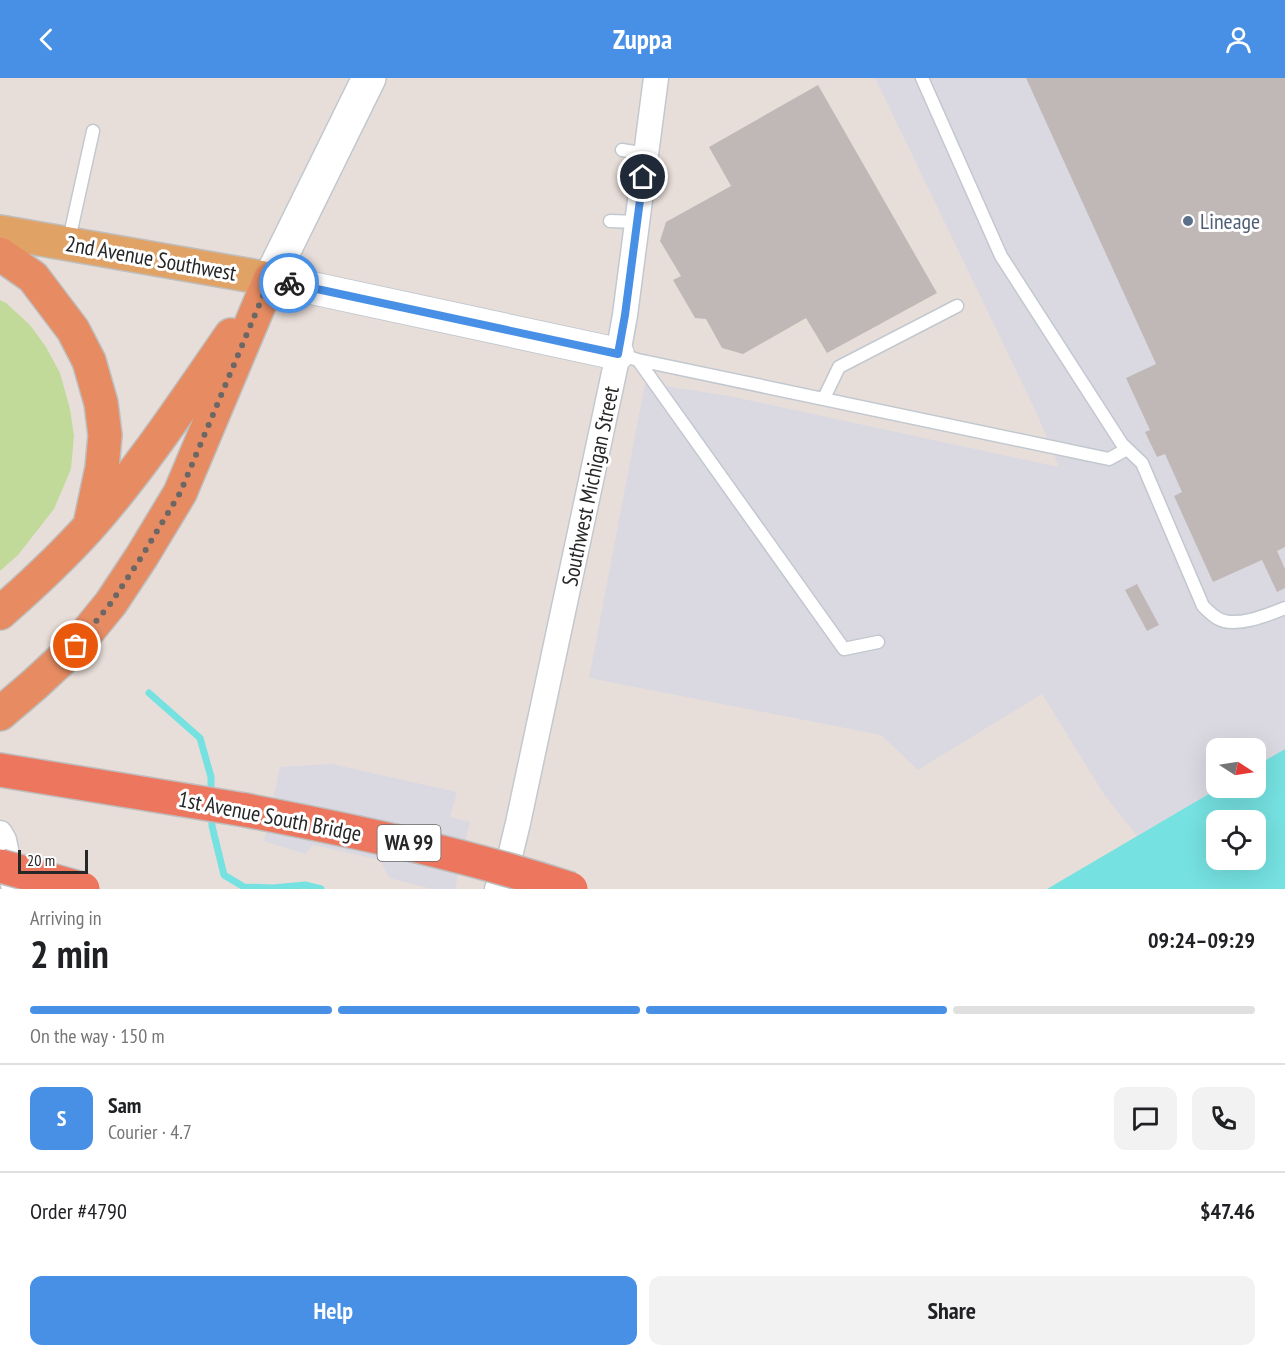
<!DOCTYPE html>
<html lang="en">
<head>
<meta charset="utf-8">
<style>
	body { margin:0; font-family:"PT Sans Narrow",sans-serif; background:#f2f2f2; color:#202124; height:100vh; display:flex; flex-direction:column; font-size:22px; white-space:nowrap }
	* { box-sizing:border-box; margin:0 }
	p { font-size:20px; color:#757577 }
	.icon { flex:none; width:33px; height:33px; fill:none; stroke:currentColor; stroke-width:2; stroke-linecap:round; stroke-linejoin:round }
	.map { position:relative; height:811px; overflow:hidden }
	.panel { display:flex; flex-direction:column; background:#fff; flex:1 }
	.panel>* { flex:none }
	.needle { width:39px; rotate:102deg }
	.controls { position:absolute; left:1206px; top:660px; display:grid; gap:12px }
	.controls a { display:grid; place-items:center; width:60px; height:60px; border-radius:12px; background:#fff; box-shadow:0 6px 24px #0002; font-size:30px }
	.scale { position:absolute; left:18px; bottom:15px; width:70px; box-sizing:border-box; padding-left:6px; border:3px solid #272727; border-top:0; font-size:16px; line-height:21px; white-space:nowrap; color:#272727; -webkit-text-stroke:4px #fff; paint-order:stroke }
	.pin { position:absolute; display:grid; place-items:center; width:51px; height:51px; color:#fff; margin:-26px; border:3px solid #fff; border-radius:50%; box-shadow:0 2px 6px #0007 }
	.courier { position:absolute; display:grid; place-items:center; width:60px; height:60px; margin:-30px; border:4px solid #4890e6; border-radius:50%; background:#fff; color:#222; box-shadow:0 2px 8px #0007 }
	.summary em { font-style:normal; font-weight:600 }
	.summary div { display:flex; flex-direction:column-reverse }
	.summary { display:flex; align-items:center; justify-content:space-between; height:102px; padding:0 30px }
	h1 { font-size:39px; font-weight:600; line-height:45px }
	.bar { display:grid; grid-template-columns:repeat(4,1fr); gap:9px 6px; align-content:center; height:72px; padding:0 30px }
	.bar i { height:8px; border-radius:4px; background:#e0e0e0 }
	.bar .on { background:#4890e6 }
	.bar p { grid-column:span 4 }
	.line { display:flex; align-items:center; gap:15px; padding:0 30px; border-top:2px solid #e0e0e0 }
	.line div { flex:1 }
	.round { display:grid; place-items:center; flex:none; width:63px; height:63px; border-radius:12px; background:#f2f2f2 }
	.action { display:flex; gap:12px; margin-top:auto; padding:12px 30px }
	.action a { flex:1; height:69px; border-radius:12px; background:#4890e6; color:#fff; font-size:24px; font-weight:600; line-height:69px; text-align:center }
	.action a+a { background:#f2f2f2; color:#202124 }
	header { display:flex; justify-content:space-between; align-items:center; height:78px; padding:0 30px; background:#4890e6; color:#fff; font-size:27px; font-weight:600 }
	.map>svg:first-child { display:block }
	.industrial { fill:#dad9e1 }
	.green { fill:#c1da9a }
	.water { fill:#75e1e0; fill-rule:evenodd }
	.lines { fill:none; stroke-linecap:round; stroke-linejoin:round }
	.stream { stroke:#75e1e0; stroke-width:7 }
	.building { fill:#c0b8b6 }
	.service-casing { stroke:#c2c8cf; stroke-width:15 }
	.minor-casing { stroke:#c2c8cf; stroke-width:27 }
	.tertiary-casing { stroke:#c2c8cf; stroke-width:34 }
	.secondary-casing { stroke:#c2c8cf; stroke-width:36 }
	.primary-casing { stroke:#bebebe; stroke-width:36 }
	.trunk-casing { stroke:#bebebe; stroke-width:36 }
	.motorway-casing { stroke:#bebebe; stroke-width:36 }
	.service { stroke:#fff; stroke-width:12 }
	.minor { stroke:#fff; stroke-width:24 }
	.tertiary { stroke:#fff; stroke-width:32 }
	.secondary { stroke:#fff; stroke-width:33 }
	.primary { stroke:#e1a365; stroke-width:33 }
	.trunk { stroke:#e78c62; stroke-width:33 }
	.motorway { stroke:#ed765f; stroke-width:33 }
	.motorway-bridge-casing { stroke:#bebebe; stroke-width:36; stroke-linecap:butt }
	.motorway-bridge { stroke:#ed765f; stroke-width:33 }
	.done { stroke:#6b6765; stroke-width:6; stroke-dasharray:0 10.8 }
	.route { stroke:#4890e6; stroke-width:8 }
	.service-dot { fill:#5c6f8a; stroke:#fff; stroke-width:2 }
	.labels { text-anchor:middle; stroke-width:6; stroke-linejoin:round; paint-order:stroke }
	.shield { fill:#fff; stroke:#686868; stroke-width:1.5 }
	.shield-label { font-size:21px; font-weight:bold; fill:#272727 }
	.service-label { font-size:22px; fill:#4e5e75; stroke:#fff; text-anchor:start }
	.street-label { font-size:22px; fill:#272727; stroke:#fff }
</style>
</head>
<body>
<header><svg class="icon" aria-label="back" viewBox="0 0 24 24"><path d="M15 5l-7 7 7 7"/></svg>Zuppa<svg class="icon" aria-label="person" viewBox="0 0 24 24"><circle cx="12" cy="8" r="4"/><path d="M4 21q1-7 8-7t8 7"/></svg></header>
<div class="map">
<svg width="1285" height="811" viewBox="0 0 1285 811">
	<rect width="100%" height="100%" fill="#e8ded9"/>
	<path class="industrial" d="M875,0H1285V671L1256,688V670H1216V710H1219L1137,758L1105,718L1042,616L918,692L881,657L589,600L645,305L729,318L1059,389L1038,338Z
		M332,686L457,714L450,739L470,744L455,811H432L389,800L380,782L313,767L305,776L264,763L280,689Z"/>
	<path class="green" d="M0,222L6,225L30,247L46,269L60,295L70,331L74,358L71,391L54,431L18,477L0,493Z"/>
	<path class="water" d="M1285,671V811H1047L1219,710H1256V688ZM1216,742H1256V782H1216Z"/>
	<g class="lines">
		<path class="stream" d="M149,615L200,660L211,699V716
			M212,736V748L224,797L244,809L273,810L305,807L321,811"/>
	</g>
	<path class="building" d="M1026,0H1285V469L1277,473L1285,491V510L1277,514L1262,482L1213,504L1174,418L1182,414L1165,376L1157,379L1145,354L1150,352L1126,300L1156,286Z
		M818,7L937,215L827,275L806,240L743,276L722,270L706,241L695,240L673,202L681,198L660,163L666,144L731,108L709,69Z
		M1137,506L1159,547L1147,553L1125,512Z"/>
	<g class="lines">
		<g class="service-casing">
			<path id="service" d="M922,0L1001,178L1122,366L1142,385L1203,528C1207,532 1212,537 1217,540C1234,551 1268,537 1285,530
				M622,72L646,76
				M610,143L637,144
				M68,166L93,53
				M618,276L638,282L1109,381L1127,371
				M638,282L844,571L878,564
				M824,320L839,289L957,228"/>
		</g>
		<g class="minor-casing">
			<path id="minor" d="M0,755L4,762L13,806L16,811
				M497,811L510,778L518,745L618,276L625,237L656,0"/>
		</g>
		<g class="tertiary-casing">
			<path id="tertiary" d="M270,201L618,276"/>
		</g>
		<g class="secondary-casing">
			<path id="secondary" d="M270,201L369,0"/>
		</g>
		<g class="primary-casing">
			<path id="primary" d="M0,154L270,201"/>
		</g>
		<g class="trunk-casing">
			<path id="trunk" d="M0,176L33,199L73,252L89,283L101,325L105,357L102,390L91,442
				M0,535C31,508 61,480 89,449C142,389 186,322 231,257
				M0,636L35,606L76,568L111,525L142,478L180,415L270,201"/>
		</g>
		<g class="motorway-casing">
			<path id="motorway" d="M0,692L245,732"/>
		</g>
		<use href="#service" class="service"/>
		<use href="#minor" class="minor"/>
		<use href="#tertiary" class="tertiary"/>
		<use href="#secondary" class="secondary"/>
		<use href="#primary" class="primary"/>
		<use href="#trunk" class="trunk"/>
		<use href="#motorway" class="motorway"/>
		<g class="motorway-bridge-casing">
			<path id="motorway-bridge" d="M245,732C355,753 464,776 571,811
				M0,788L83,811"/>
		</g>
		<use href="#motorway-bridge" class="motorway-bridge"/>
	</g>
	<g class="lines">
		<path class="done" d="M76,568L111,525L142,478L180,415L270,201L289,205"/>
		<path class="route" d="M289,205L618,276L625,237L643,99"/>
	</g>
	<circle class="service-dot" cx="1188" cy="143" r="6"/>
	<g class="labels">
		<rect class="shield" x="377.5" y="747" width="63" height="36" rx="4.5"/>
		<g class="shield-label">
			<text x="409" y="772">WA 99</text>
		</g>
		<g class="service-label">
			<text x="1200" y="151">Lineage</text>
		</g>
		<g class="street-label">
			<text transform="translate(151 180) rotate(10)" y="8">2nd Avenue Southwest</text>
			<text transform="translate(590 408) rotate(-78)" y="8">Southwest Michigan Street</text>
			<text transform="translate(270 738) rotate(11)" y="8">1st Avenue South Bridge</text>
		</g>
	</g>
</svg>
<div class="controls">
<a><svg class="needle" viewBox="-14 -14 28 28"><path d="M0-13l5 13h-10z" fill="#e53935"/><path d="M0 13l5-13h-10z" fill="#757577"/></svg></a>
<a><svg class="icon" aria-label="locate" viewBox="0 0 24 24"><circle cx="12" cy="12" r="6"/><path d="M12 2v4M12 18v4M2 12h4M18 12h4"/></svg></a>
</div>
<div class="scale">20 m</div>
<div class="pin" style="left:76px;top:568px;background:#ea580c"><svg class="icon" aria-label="bag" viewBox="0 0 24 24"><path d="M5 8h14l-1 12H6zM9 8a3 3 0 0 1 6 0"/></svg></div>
<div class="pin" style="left:643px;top:99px;background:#1f2937"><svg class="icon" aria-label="home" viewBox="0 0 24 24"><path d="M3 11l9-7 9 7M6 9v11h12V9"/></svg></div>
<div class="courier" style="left:289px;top:205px"><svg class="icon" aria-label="bike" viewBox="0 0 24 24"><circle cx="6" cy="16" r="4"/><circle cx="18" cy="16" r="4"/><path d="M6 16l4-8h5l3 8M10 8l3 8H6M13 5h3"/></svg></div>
</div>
<section class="panel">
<div class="summary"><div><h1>2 min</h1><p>Arriving in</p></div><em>09:24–09:29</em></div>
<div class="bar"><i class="on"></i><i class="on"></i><i class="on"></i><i></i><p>On the way · 150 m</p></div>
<div class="line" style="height:108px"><b class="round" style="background:#4890e6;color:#fff">S</b><div><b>Sam</b><p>Courier · 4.7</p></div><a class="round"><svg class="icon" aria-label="chat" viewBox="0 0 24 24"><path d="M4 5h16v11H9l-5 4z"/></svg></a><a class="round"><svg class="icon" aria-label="phone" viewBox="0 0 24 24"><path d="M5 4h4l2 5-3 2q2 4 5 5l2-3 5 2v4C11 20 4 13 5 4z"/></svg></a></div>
<div class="line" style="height:78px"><div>Order #4790</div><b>$47.46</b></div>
<div class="action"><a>Help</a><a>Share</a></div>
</section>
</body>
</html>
